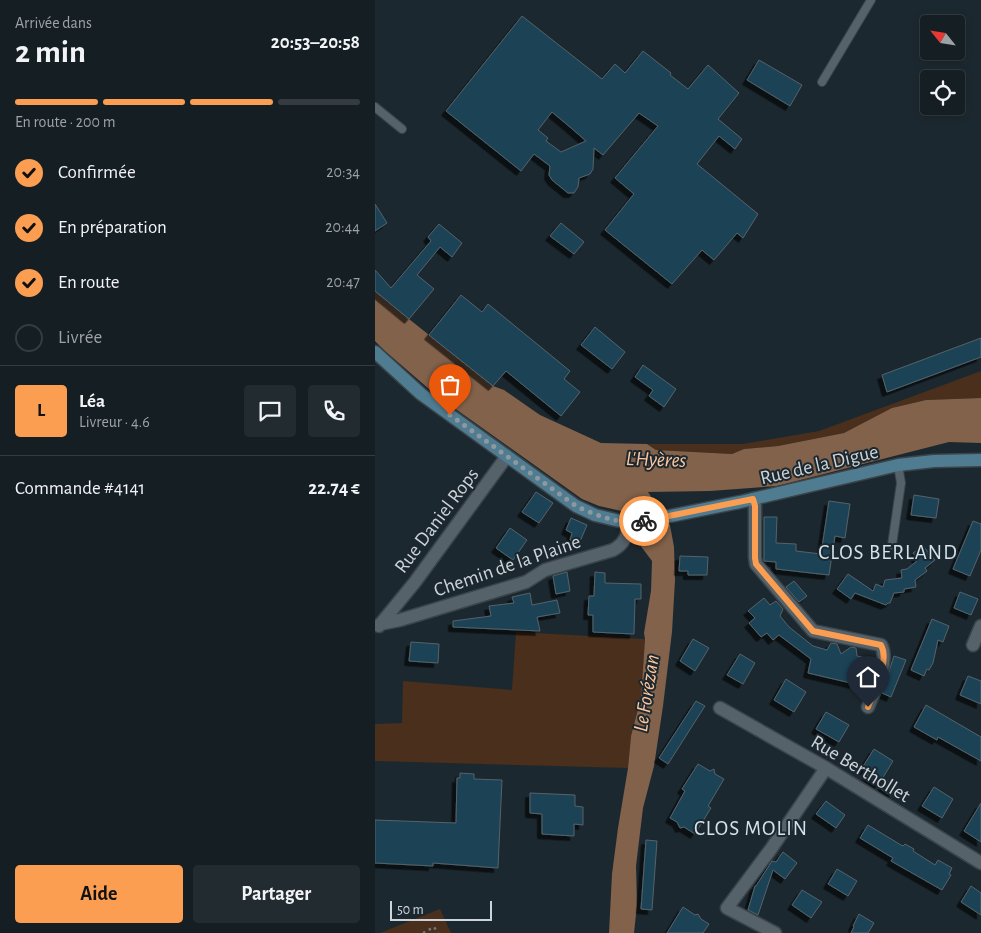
<!DOCTYPE html>
<html lang="fr">
<head>
<meta charset="utf-8">
<style>
	body { margin:0; font-family:"Alegreya Sans",sans-serif; background:#222b30; color:#f1f3f6; height:100vh; display:flex; flex-direction:column; font-size:19px; white-space:nowrap }
	* { box-sizing:border-box; margin:0 }
	p { font-size:16px; color:#9da2a6 }
	.icon { flex:none; width:28px; height:28px; fill:none; stroke:currentColor; stroke-width:2; stroke-linecap:round; stroke-linejoin:round }
	.map { position:relative; flex:1; overflow:hidden }
	.details { display:flex; flex-direction:column; background:#151e23; width:375px }
	.details>* { flex:none }
	.needle { width:32px; rotate:300deg }
	.fabs { position:absolute; left:545px; top:15px; display:grid; gap:10px }
	.fabs a { display:grid; place-items:center; width:45px; height:45px; border-radius:5px; background:#151e23; box-shadow:0 2px 8px #0003,0 0 0 1px #343c41; font-size:25px }
	.scale { position:absolute; left:15px; bottom:12px; width:102px; box-sizing:border-box; padding-left:5px; border:2px solid #cdd4d9; border-top:0; font-size:14px; line-height:18px; white-space:nowrap; color:#cdd4d9; -webkit-text-stroke:4px #1c282f; paint-order:stroke }
	.pin { position:absolute; display:grid; place-items:center; width:42px; height:42px; color:#fff; margin:-51px -21px; border-radius:50% 50% 50% 0; rotate:-45deg; box-shadow:0 0 5px #0007 }
	.pin .icon { rotate:45deg }
	.courier { position:absolute; display:grid; place-items:center; width:50px; height:50px; margin:-25px; border:4px solid #fb9e52; border-radius:50%; background:#fff; color:#222; box-shadow:0 1px 6px #0007 }
	.headline em { font-style:normal; font-weight:600 }
	.headline div { display:flex; flex-direction:column-reverse }
	.headline { display:flex; align-items:center; justify-content:space-between; height:85px; padding:0 15px }
	h1 { font-size:32px; font-weight:600; line-height:38px }
	.bar { display:grid; grid-template-columns:repeat(4,1fr); gap:8px 5px; align-content:center; height:60px; padding:0 15px }
	.bar i { height:6px; border-radius:4px; background:#343c41 }
	.bar .selected { background:#fb9e52 }
	.bar p { grid-column:span 4 }
	.line { display:flex; align-items:center; gap:12px; padding:0 15px; border-top:1px solid #343c41 }
	.line div { flex:1 }
	.round { display:grid; place-items:center; flex:none; width:52px; height:52px; border-radius:5px; background:#222b30 }
	ol { padding:0 15px; list-style:none }
	li { display:flex; align-items:center; gap:15px; height:55px }
	li p { margin-inline-start:auto }
	li .icon { padding:5px; border-radius:50%; background:#fb9e52; color:#111; stroke-width:4 }
	li:last-child { color:#9da2a6 }
	li i { width:28px; height:28px; border:2px solid #343c41; border-radius:50% }
	.button { display:flex; gap:10px; margin-top:auto; padding:10px 15px }
	.button a { flex:1; height:58px; border-radius:5px; background:#fb9e52; color:#111; font-size:20px; font-weight:600; line-height:58px; text-align:center }
	.button a+a { background:#222b30; color:#f1f3f6 }
	main { display:flex; flex:1; min-height:0 }
	.map>svg:first-child { display:block }
	.green { fill:#492f1c }
	.water { fill:#82624b }
	.building { fill:#1d4356; stroke:#55626a; fill-rule:evenodd; filter:url(#shadow) }
	.lines { fill:none; stroke-linecap:round; stroke-linejoin:round }
	.lane-casing { stroke:#3a4449; stroke-width:10 }
	.street-casing { stroke:#3a4449; stroke-width:15 }
	.secondary-casing { stroke:#3a4449; stroke-width:15 }
	.path { stroke:#6e787e; stroke-width:2.5; stroke-dasharray:2.5 4; stroke-linecap:butt }
	.lane { stroke:#55626a; stroke-width:8 }
	.street { stroke:#55626a; stroke-width:12 }
	.secondary { stroke:#507c92; stroke-width:12 }
	.done { stroke:#8f989e; stroke-width:5; stroke-dasharray:0 9 }
	.route { stroke:#fb9e52; stroke-width:6 }
	.labels { text-anchor:middle; stroke-width:4; stroke-linejoin:round; paint-order:stroke }
	.street-label { font-size:20px; fill:#cdd4d9; stroke:#1c282f }
	.water-label { font-size:21px; font-style:italic; fill:#fec69d; stroke:#1c282f }
	.neighbourhood-label { font-size:21px; letter-spacing:1px; fill:#d3e3ec; stroke:#1c282f }
</style>
</head>
<body>
<main>
<section class="details">
<div class="headline"><div><h1>2 min</h1><p>Arrivée dans</p></div><em>20:53–20:58</em></div>
<div class="bar"><i class="selected"></i><i class="selected"></i><i class="selected"></i><i></i><p>En route · 200 m</p></div>
<ol>
<li><svg class="icon" aria-label="check" viewBox="0 0 24 24"><path d="M5 12l5 5 9-10"/></svg>Confirmée<p>20:34</p></li>
<li><svg class="icon" aria-label="check" viewBox="0 0 24 24"><path d="M5 12l5 5 9-10"/></svg>En préparation<p>20:44</p></li>
<li><svg class="icon" aria-label="check" viewBox="0 0 24 24"><path d="M5 12l5 5 9-10"/></svg>En route<p>20:47</p></li>
<li><i></i>Livrée</li>
</ol>
<div class="line" style="height:90px"><b class="round" style="background:#fb9e52;color:#111">L</b><div><b>Léa</b><p>Livreur · 4.6</p></div><a class="round"><svg class="icon" aria-label="chat" viewBox="0 0 24 24"><path d="M4 5h16v11H9l-5 4z"/></svg></a><a class="round"><svg class="icon" aria-label="phone" viewBox="0 0 24 24"><path d="M5 4h4l2 5-3 2q2 4 5 5l2-3 5 2v4C11 20 4 13 5 4z"/></svg></a></div>
<div class="line" style="height:65px"><div>Commande #4141</div><b>22.74 €</b></div>
<div class="button"><a>Aide</a><a>Partager</a></div>
</section>
<div class="map">
<svg width="606" height="933" viewBox="0 0 606 933">
	<defs>
		<filter id="shadow"><feDropShadow dx="-4.5" dy="4.5" stdDeviation="0" flood-color="#0009"/></filter>
	</defs>
	<rect width="100%" height="100%" fill="#1c282f"/>
	<path class="green" d="M606,371V398L551,400L522,407L469,433L403,446L369,449L357,454L281,450L272,444H368L444,431Z
		M141,632L270,639L266,698L256,736L253,768L0,761V724L27,723L28,681L137,690Z
		M65,909L76,933H5Z"/>
	<path class="water" d="M0,288L10,300L34,319L118,386L129,390L165,415L226,443L272,444L281,450L357,454L369,449L403,446L469,433L517,408L551,400L606,398V443L574,442L402,486L335,491L273,492L295,525L299,547L300,580L297,632L288,706L279,766L268,808L261,866L262,905L259,933H234L237,874L243,828L253,768L256,736L266,698L270,639L269,633L276,591L277,561L262,541L260,514L224,506L207,499L61,395L10,351L0,341Z"/>
	<path class="building" d="M147,16L227,79L240,64L250,73L268,51L296,73L295,75L313,89L333,65L364,93L343,119L367,139L360,149L344,136L322,164L383,214L368,238L362,233L339,260L327,250L297,284L230,230L259,194L240,178L283,126L264,113L228,155L219,148L218,169L215,174L204,178L203,187L199,193H193L177,180L174,175L175,166L159,154L146,171L71,111ZM177,112L195,127L211,141L186,152L171,141L173,138L163,130Z
		M384,60L427,85L415,106L372,80Z
		M0,204L12,223L0,231Z
		M186,223L209,242L199,254L175,236Z
		M64,224L87,243L77,257L65,247L42,275L59,289L34,319L0,291V270L16,288L56,241L53,237Z
		M86,295L107,312L113,304L195,371L189,379L205,392L186,416L131,371L118,386L54,335Z
		M220,327L250,352L237,369L206,345Z
		M606,338V357L512,392L507,375Z
		M268,365L301,389L289,407L274,396L278,390L260,377Z
		M161,492L178,503L164,523L147,512Z
		M539,495L564,499L561,518L536,515Z
		M454,501L475,504L470,538L460,536L454,575L401,569V562L389,561V517H402L401,543L421,544V551L446,554Z
		M196,518L212,525L204,544L195,540L197,533L191,530Z
		M598,521L606,524V550L595,576L578,569Z
		M135,528L152,540L138,560L121,548Z
		M548,546L560,560L550,568L552,571L540,580L541,587L529,589V592L519,593L515,603H513L511,605L480,593L476,599L462,589L473,574L498,591L501,584L508,587L510,580L527,578L526,570L532,569L543,560L538,553Z
		M305,556L333,557L332,575H313V571H304Z
		M192,572L195,591L181,594L178,576Z
		M220,572L230,573V583L266,584V599H260L259,634L218,632V615H213L214,596H219Z
		M419,581L432,596L424,602L411,587Z
		M585,592L603,599L596,615L579,608Z
		M155,593L157,605L182,600L185,613L162,617L165,631L78,627V621L116,616L114,606L139,603L137,597Z
		M389,598L395,605L401,601L408,609L405,616L414,627L438,646L452,650L456,643L462,644L466,654L476,647L481,648L482,656L496,659L490,684L481,682L480,684L433,673L436,659L404,635L398,640L392,633L386,637L374,623L380,618L373,611Z
		M557,619L574,626L568,642L563,640L558,663L554,670L552,669L549,676L536,670Z
		M318,639L334,648L320,671L305,661Z
		M36,642L64,644L63,663L34,661Z
		M365,654L380,663L368,684L352,675Z
		M519,656L531,660L516,697L507,693Z
		M593,676L606,681V704L585,695Z
		M411,679L431,692L419,712L399,700Z
		M321,701L330,706L293,764L284,758Z
		M551,705L606,737V761L563,737L562,740L539,727Z
		M451,712L474,725L464,742L441,729Z
		M499,749L518,761L504,784L492,776L494,772L487,768Z
		M323,764L335,771L339,769L340,774L349,779L333,806L336,808L320,834L309,827L305,828L302,822L295,818L310,791L307,789Z
		M85,773L99,774V779L127,780L123,868L58,863V866L0,863V820L81,823L82,778H85Z
		M511,780L522,786L516,796L506,789Z
		M559,787L578,799L567,818L547,806Z
		M155,793L200,795V806L208,807V825L199,824V836L167,834V814L155,813Z
		M451,801L470,815L461,828L441,814Z
		M606,803V842L589,831Z
		M493,825L526,845L528,846L530,844L539,849L538,851L560,865L563,860L577,868L574,874L576,875L567,890L516,861L518,858L485,838Z
		M271,840L282,841L277,910L266,909Z
		M408,852L422,863L410,879L398,870L383,915L373,910L380,886H381L397,861L401,862Z
		M462,869L482,881L473,896L453,884Z
		M596,886L606,893V915L586,902Z
		M427,890L447,902L436,918L417,905Z
		M308,907L320,915L323,914L326,919L334,924L328,933H292Z
		M484,914L499,923L493,933H476L479,927L478,926Z"/>
	<g class="lines">
		<g class="lane-casing">
			<path id="lane" d="M447,82L496,0
				M0,107L27,129
				M517,545L526,483L523,465"/>
		</g>
		<g class="street-casing">
			<path id="street" d="M378,499L380,506V557L381,564L438,631L506,645C515,661 499,691 493,707
				M5,624L25,620L151,582L170,570L238,550C249,544 253,536 253,523
				M4,626L40,582L132,456
				M598,645L606,626
				M345,708L451,768L606,863
				M400,933L352,908L396,849L451,768"/>
		</g>
		<g class="secondary-casing">
			<path id="secondary" d="M0,352L46,394L201,506L220,515L253,523H260L365,502L523,465L559,461L606,460"/>
		</g>
		<path class="path" d="M48,933L59,927L63,933"/>
		<use href="#lane" class="lane"/>
		<use href="#street" class="street"/>
		<use href="#secondary" class="secondary"/>
	</g>
	<g class="lines">
		<path class="done" d="M75,415L201,506C222,516 245,525 269,521"/>
		<path class="route" d="M269,521L378,499L380,506V558L381,564L438,631L506,645C515,661 499,691 493,707"/>
	</g>
	<g class="labels">
		<g class="street-label">
			<text transform="translate(444 464) rotate(-13)" y="7">Rue de la Digue</text>
			<text transform="translate(61 520) rotate(-53)" y="7">Rue Daniel Rops</text>
			<text transform="translate(132 565) rotate(-19)" y="7">Chemin de la Plaine</text>
			<text transform="translate(486 768) rotate(31)" y="7">Rue Berthollet</text>
		</g>
		<g class="water-label">
			<text transform="translate(281 459) rotate(2)" y="7">L'Hyères</text>
			<text transform="translate(271 693) rotate(-81)" y="7">Le Forézan</text>
		</g>
		<g class="neighbourhood-label">
			<text x="513" y="559">CLOS BERLAND</text>
			<text x="376" y="835">CLOS MOLIN</text>
		</g>
	</g>
</svg>
<div class="fabs">
<a><svg class="needle" viewBox="-14 -14 28 28"><path d="M0-13l5 13h-10z" fill="#e53935"/><path d="M0 13l5-13h-10z" fill="#9da2a6"/></svg></a>
<a><svg class="icon" aria-label="locate" viewBox="0 0 24 24"><circle cx="12" cy="12" r="6"/><path d="M12 2v4M12 18v4M2 12h4M18 12h4"/></svg></a>
</div>
<div class="scale">50 m</div>
<div class="pin" style="left:75px;top:415px;background:#ea580c"><svg class="icon" aria-label="bag" viewBox="0 0 24 24"><path d="M5 8h14l-1 12H6zM9 8a3 3 0 0 1 6 0"/></svg></div>
<div class="pin" style="left:493px;top:707px;background:#1f2937"><svg class="icon" aria-label="home" viewBox="0 0 24 24"><path d="M3 11l9-7 9 7M6 9v11h12V9"/></svg></div>
<div class="courier" style="left:269px;top:521px"><svg class="icon" aria-label="bike" viewBox="0 0 24 24"><circle cx="6" cy="16" r="4"/><circle cx="18" cy="16" r="4"/><path d="M6 16l4-8h5l3 8M10 8l3 8H6M13 5h3"/></svg></div>
</div>
</main>
</body>
</html>
